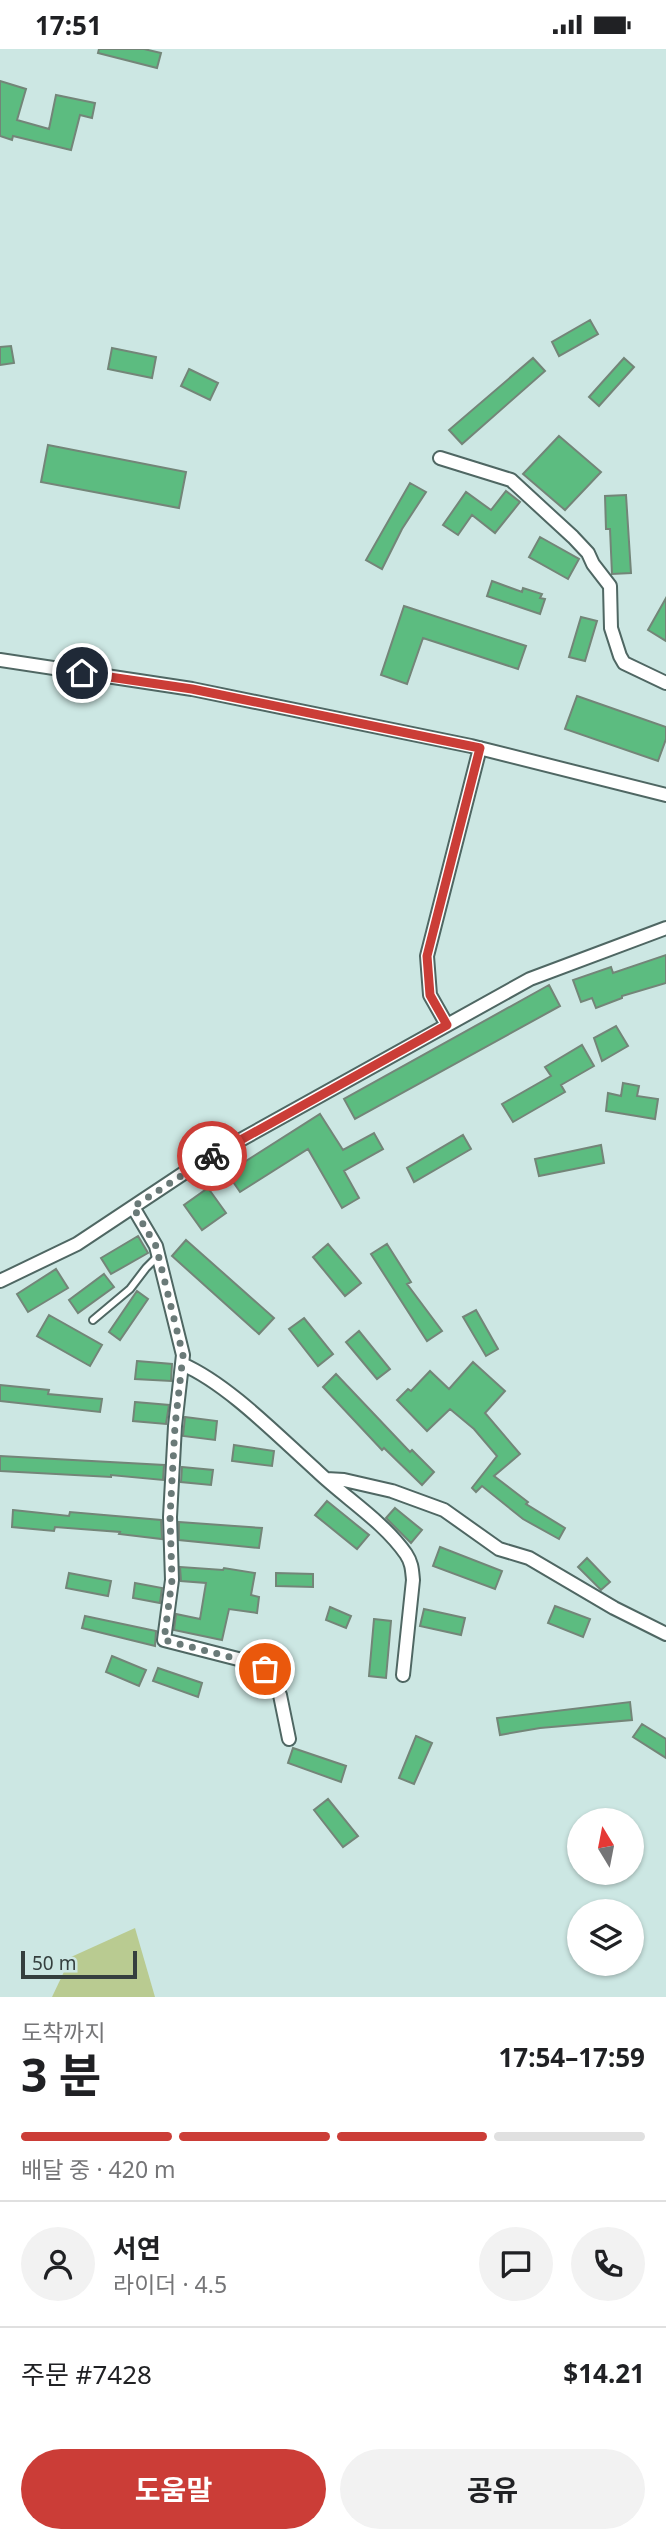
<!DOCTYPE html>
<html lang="ko">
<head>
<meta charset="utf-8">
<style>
	body { margin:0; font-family:"Noto Sans","Noto Sans KR",sans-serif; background:#f2f2f2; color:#202124; height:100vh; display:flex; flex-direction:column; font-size:26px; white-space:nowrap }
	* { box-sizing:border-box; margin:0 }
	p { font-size:23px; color:#757577 }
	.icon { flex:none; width:38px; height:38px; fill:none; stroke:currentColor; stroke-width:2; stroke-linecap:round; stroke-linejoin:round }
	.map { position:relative; height:1948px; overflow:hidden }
	.panel { display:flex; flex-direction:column; background:#fff; flex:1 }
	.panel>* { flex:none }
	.needle { width:46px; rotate:350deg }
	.controls { position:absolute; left:567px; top:1759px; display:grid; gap:14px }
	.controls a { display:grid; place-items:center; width:77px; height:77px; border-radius:50%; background:#fff; box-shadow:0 2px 5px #0004; font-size:35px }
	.scale { position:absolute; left:21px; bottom:18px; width:116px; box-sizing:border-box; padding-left:7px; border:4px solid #353f3e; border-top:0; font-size:19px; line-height:24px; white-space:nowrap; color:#353f3e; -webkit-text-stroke:5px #cce7e3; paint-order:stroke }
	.pin { position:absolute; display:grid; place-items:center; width:60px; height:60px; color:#fff; margin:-30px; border:4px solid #fff; border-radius:50%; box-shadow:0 2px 7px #0007 }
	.courier { position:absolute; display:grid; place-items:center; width:70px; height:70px; margin:-35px; border:5px solid #cb3d37; border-radius:50%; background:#fff; color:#222; box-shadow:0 2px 9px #0007 }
	.head em { font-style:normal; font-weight:700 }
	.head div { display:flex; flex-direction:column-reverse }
	.head { display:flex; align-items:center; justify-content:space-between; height:119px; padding:0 21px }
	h1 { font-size:46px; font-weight:700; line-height:52px }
	.bar { display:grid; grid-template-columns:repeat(4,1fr); gap:10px 7px; align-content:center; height:84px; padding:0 21px }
	.bar i { height:9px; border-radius:5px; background:#e0e0e0 }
	.bar .on { background:#cb3d37 }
	.bar p { grid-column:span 4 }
	.line { display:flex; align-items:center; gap:18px; padding:0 21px; border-top:2px solid #e0e0e0 }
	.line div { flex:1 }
	.round { display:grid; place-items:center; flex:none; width:74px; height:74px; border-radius:37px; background:#f2f2f2 }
	.cta { display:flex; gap:14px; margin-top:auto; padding:14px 21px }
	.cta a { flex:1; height:80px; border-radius:42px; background:#cb3d37; color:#fff; font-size:28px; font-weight:700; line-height:80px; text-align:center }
	.cta a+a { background:#f2f2f2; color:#202124 }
	.status { display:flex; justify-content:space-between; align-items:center; height:49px; padding:0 35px; background:#fff; direction:ltr }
	.status svg { height:19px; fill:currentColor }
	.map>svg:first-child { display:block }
	.green { fill:#b9cb91 }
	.building { fill:#5cbc80; stroke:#738578; stroke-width:2 }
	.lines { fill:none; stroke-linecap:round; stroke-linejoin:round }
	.service-casing { stroke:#4f6763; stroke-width:10 }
	.minor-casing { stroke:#4f6763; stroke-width:16 }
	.service { stroke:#fff; stroke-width:6 }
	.minor { stroke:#fff; stroke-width:12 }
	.done { stroke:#6a7a78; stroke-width:7; stroke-dasharray:0 12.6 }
	.route { stroke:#cb3d37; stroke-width:9 }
</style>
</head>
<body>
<div class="status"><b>17:51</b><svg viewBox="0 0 49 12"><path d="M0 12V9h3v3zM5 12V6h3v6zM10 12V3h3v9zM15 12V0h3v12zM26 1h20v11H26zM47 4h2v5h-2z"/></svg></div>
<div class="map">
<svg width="666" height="1948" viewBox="0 0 666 1948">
	<rect width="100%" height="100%" fill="#cce7e3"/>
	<path class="green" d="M135,1879L155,1948H52L71,1908Z"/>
	<path class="building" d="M99,0H144L161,4L157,19L98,4Z
		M0,32L26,40L17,71L49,80L56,46L95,54L92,69L80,66L71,101L13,87L12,91L0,87Z
		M590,271L598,285L559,307L552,293Z
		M11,297L14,314L0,316V298Z
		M112,299L156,308L152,329L108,320Z
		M533,309L545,322L462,395L449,381Z
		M624,309L634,318L599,357L589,348Z
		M189,320L218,334L210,351L181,337Z
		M559,387L601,423L565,461L523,425Z
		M48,396L186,423L179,459L41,433Z
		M410,434L426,443L402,480L382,520L366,511Z
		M506,442L520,453L495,484L472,466L458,486L443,476L466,443L491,461Z
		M626,446L631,524L612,525L610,480H606L605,447Z
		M540,488L579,510L568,530L529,508Z
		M492,532L522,543L523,539L542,545L540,549L545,550L540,565L487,547Z
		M666,549V592L648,581Z
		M404,557L526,597L518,620L423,589L407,635L381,626Z
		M581,568L597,572L585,612L569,608Z
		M577,647L666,678V690L658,712L565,680Z
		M666,906V934L622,947V949L596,959L592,949L581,953L573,931L611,918L613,924Z
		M549,936L560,957L355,1070L344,1050Z
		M616,977L628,997L602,1012L594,989Z
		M582,996L594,1017L561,1036L565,1043L513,1073L502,1055L551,1027L545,1018Z
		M623,1034L639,1037L637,1047L658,1050L655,1070L606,1062L608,1044L621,1047Z
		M320,1065L343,1101L374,1084L383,1100L344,1122L359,1149L342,1159L308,1100L240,1143L227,1124Z
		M463,1086L471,1100L414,1133L407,1119Z
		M601,1096L604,1114L539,1127L535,1110Z
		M208,1139L226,1164L202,1181L184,1156Z
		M138,1187L148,1204L111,1225L101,1209Z
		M186,1191L274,1269L259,1285L172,1207Z
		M328,1195L361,1234L345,1247L313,1208Z
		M387,1195L411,1233L407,1235L442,1282L427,1292L371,1205Z
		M56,1220L68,1239L28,1263L17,1245Z
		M104,1225L114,1238L78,1264L69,1251Z
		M137,1242L148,1250L120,1291L109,1283Z
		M476,1261L498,1300L486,1307L463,1268Z
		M49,1266L102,1296L90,1317L37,1287Z
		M304,1269L333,1305L318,1317L289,1280Z
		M359,1282L390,1320L377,1330L346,1293Z
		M137,1312L172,1315L171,1332L135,1330Z
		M473,1313L505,1342L485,1364L520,1405L494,1427L528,1453L526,1455L565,1479L559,1490L523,1470L482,1437L476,1443L472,1439L497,1407L474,1380L450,1360L427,1382L397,1351L408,1340L411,1342L430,1322L449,1340Z
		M336,1325L410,1403L412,1401L434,1423L422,1436L384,1399L382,1401L323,1338Z
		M0,1336L49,1341L48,1345L102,1350L100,1363L0,1352Z
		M135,1353L169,1356L166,1375L133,1372Z
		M185,1368L217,1372L215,1391L183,1387Z
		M234,1396L274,1402L272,1417L232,1412Z
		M0,1407L164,1416L163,1431L111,1426V1428L0,1422Z
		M182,1418L213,1421L211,1436L181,1433Z
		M327,1452L369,1486L357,1500L315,1466Z
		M395,1459L422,1481L411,1494L386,1469Z
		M13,1461L69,1467L70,1463L161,1471L162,1490L119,1485L120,1483L55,1478L54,1482L12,1478Z
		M179,1473L262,1479L259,1499L179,1491Z
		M440,1498L502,1522L495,1540L433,1517Z
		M587,1509L610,1533L601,1541L578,1518Z
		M180,1518L223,1521L224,1519L255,1524L251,1546L259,1548L257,1564L229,1560L222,1591L174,1581L176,1565L200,1570L206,1534L181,1532Z
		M69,1524L111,1532L108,1547L66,1539Z
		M276,1524L313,1525V1538L276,1537Z
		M135,1534L162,1539L160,1554L133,1549Z
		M555,1557L590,1570L583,1588L548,1574Z
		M330,1558L351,1567L346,1579L326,1571Z
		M424,1560L465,1569L461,1586L420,1577Z
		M85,1567L156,1582L155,1597L82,1579Z
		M374,1570L391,1572L386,1629L369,1627Z
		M112,1607L146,1621L139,1637L106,1623Z
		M158,1619L202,1634L198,1648L153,1632Z
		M630,1653L632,1671L540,1679L500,1686L497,1669Z
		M642,1675L666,1690V1709L633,1688Z
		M416,1687L432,1694L414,1735L399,1729Z
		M293,1699L346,1717L341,1733L288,1714Z
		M328,1750L358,1787L343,1798L314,1761Z"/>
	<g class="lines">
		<g class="service-casing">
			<path id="service" d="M93,1271L130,1240L146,1219L158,1207"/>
		</g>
		<g class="minor-casing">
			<path id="minor" d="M440,409L511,431L573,488L588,504L593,515L610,537L611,579L620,607L624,614L666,634
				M0,611L192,640L471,697L666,746
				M447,976L430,946L427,907L480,699
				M133,1158L156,1197L183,1306L175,1377L170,1468L172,1531L164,1591L246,1612L265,1621L280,1646L289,1690
				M0,1232L77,1195L199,1114L530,930L666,879
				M182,1315C228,1335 278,1387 316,1421C345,1449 383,1472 406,1505C412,1514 412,1521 413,1531L403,1626
				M326,1430L344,1431L392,1442L444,1461L499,1500L529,1509L614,1559L666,1585"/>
		</g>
		<use href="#service" class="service"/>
		<use href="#minor" class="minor"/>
	</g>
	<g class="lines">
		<path class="done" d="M212,1107L133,1158L156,1197L183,1306L175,1377L170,1468L172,1531L164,1591L246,1612L265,1620"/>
		<path class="route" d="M82,624L192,640L480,699L427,907L430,946L447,976L212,1107"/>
	</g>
</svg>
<div class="controls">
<a><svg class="needle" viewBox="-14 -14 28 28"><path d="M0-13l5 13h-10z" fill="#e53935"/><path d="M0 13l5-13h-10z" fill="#757577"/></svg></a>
<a><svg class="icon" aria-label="layers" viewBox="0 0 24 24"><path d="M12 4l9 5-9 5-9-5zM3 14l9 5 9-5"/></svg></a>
</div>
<div class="scale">50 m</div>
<div class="pin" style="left:265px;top:1620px;background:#ea580c"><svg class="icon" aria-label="bag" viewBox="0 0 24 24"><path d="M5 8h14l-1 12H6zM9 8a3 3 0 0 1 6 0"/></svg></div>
<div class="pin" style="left:82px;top:624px;background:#1f2937"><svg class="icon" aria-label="home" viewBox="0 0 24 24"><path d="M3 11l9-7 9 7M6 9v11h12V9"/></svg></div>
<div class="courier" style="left:212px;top:1107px"><svg class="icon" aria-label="bike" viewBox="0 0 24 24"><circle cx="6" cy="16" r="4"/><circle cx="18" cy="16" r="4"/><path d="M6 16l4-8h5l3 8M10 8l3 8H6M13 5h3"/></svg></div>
</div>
<section class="panel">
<div class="head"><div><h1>3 분</h1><p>도착까지</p></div><em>17:54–17:59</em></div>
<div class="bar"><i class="on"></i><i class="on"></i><i class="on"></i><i></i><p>배달 중 · 420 m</p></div>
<div class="line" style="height:126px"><a class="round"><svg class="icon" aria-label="person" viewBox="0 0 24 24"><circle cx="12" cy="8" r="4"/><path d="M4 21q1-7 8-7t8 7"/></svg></a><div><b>서연</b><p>라이더 · 4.5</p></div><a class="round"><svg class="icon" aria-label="chat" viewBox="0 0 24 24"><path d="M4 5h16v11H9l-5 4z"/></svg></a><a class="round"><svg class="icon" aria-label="phone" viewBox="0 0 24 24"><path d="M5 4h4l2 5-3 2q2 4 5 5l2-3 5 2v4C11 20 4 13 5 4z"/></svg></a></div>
<div class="line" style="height:91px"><div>주문 #7428</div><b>$14.21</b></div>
<div class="cta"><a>도움말</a><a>공유</a></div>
</section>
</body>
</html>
